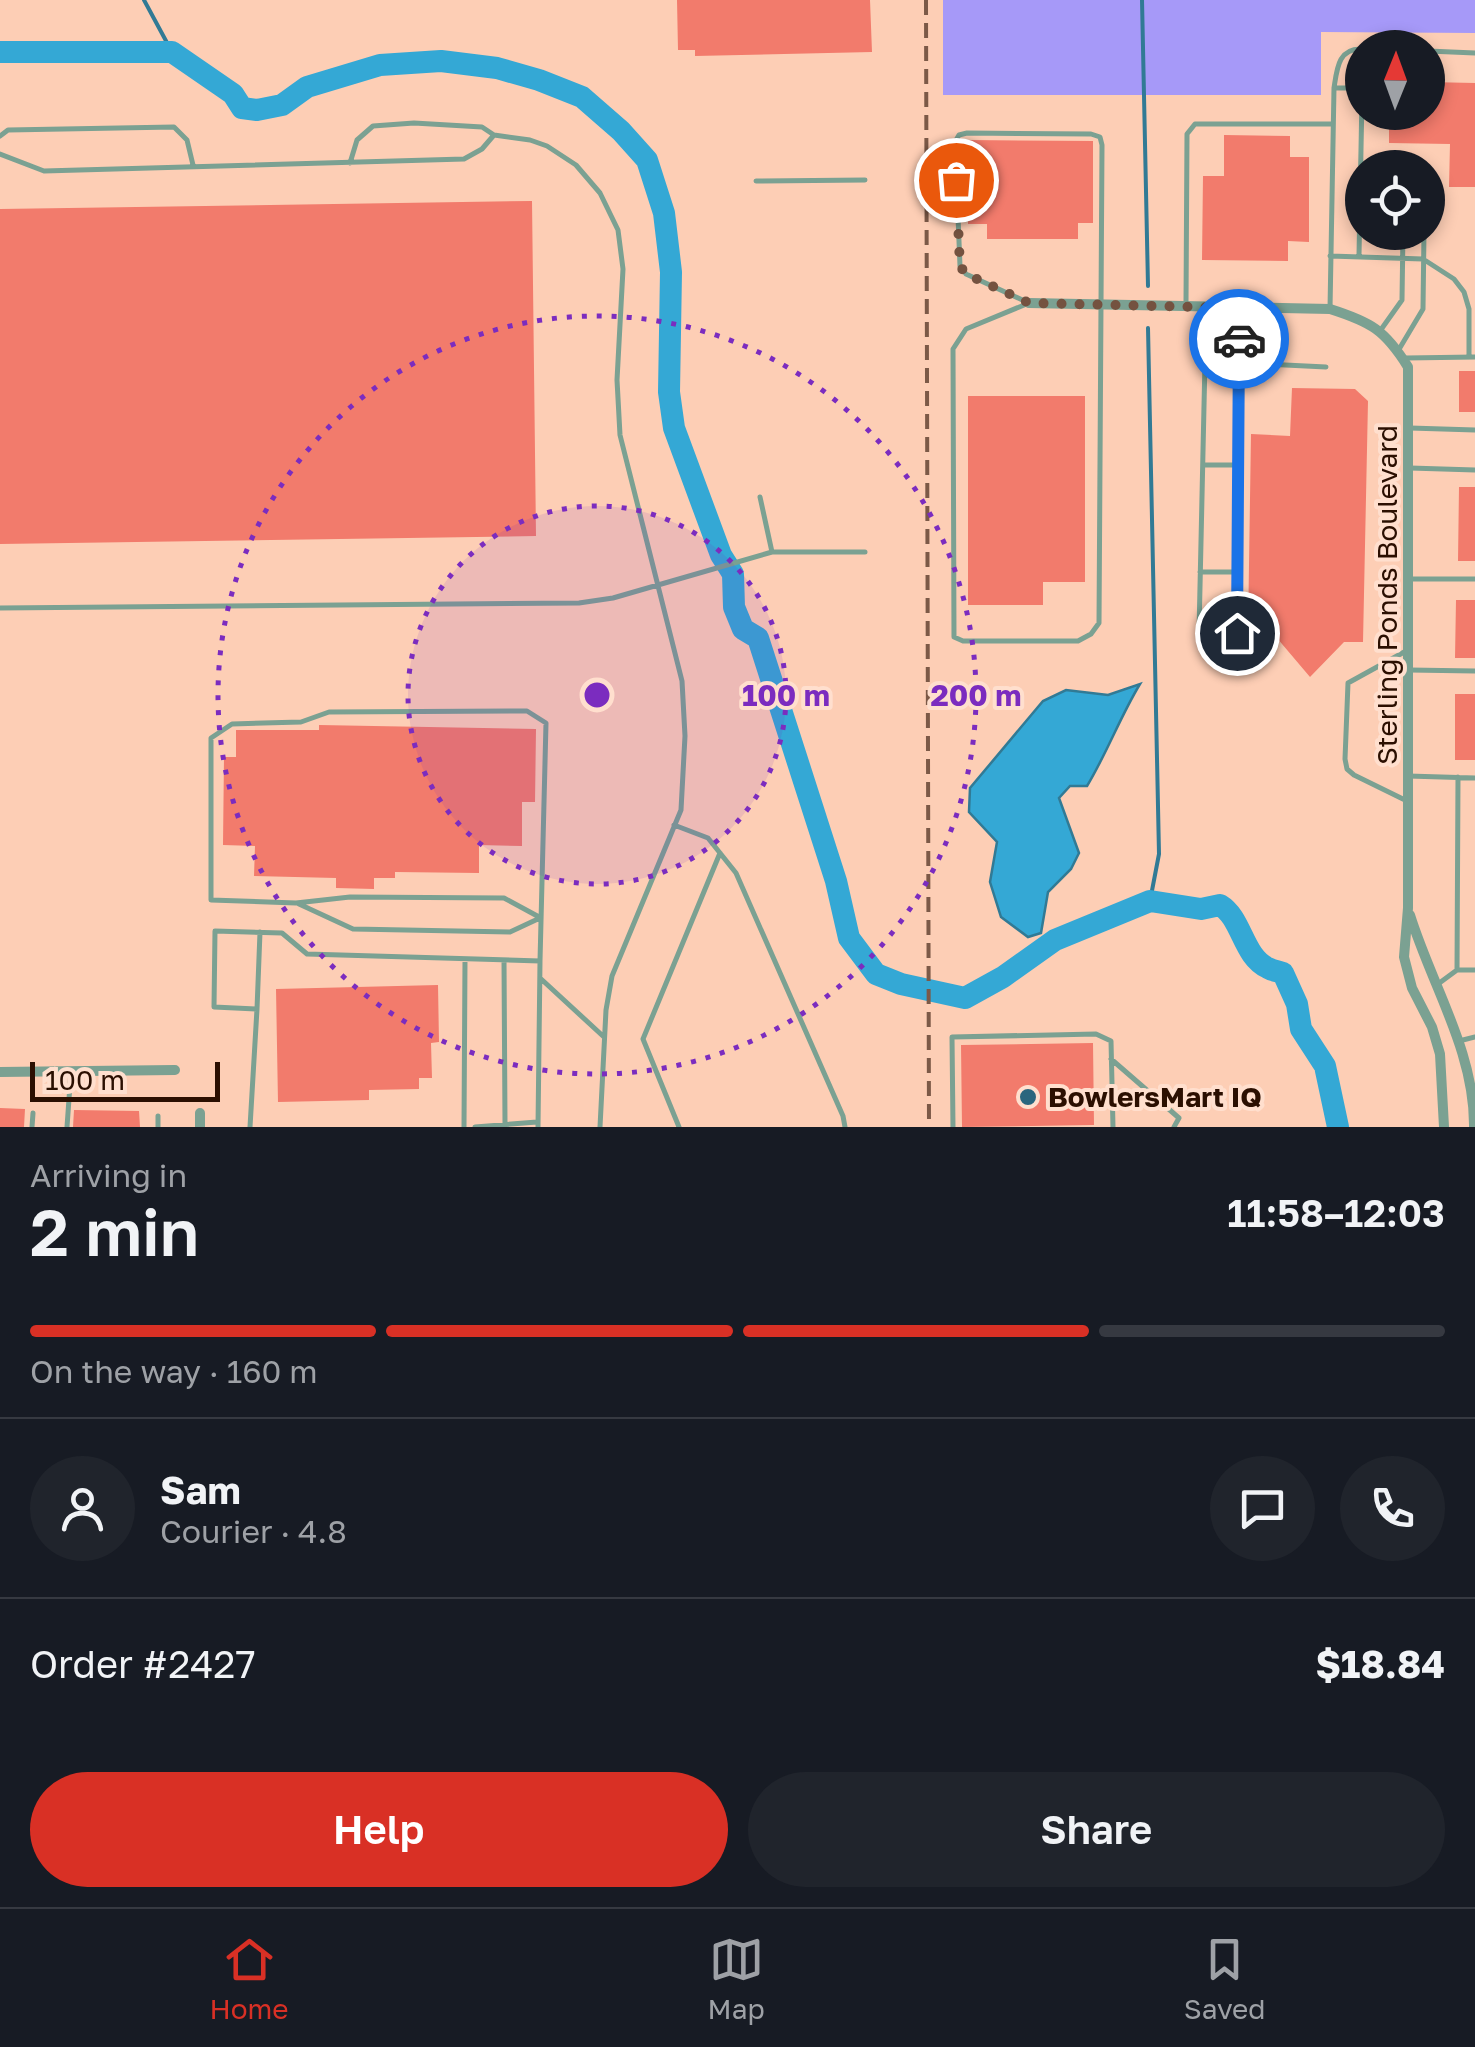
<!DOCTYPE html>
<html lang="en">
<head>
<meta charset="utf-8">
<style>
	body { margin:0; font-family:"Golos Text",sans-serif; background:#20242c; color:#f1f3f6; height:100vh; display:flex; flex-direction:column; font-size:38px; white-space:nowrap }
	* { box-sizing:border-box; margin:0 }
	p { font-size:32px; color:#9ea1a6 }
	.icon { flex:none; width:55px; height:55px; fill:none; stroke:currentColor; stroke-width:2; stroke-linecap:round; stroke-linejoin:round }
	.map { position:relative; height:1127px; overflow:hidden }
	.side { display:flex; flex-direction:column; background:#171b24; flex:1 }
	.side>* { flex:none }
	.needle { width:65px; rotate:1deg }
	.fabs { position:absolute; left:1345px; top:30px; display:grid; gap:20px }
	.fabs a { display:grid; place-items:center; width:100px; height:100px; border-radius:50%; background:#171b24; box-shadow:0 5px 15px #0003; font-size:50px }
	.scale { position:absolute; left:30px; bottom:25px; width:190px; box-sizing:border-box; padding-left:10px; border:5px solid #2b0f01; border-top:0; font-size:28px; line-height:35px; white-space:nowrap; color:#2b0f01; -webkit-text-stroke:8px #ffdfce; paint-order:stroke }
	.pin { position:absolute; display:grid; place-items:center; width:85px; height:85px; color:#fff; margin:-42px; border:5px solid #fff; border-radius:50%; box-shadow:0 2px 10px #0007 }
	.courier { position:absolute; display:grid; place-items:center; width:100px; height:100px; margin:-50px; border:8px solid #1a73e8; border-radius:50%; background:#fff; color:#222; box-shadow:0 2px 12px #0007 }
	.head em { font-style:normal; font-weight:600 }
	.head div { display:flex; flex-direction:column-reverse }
	.head { display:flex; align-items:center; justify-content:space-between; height:170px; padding:0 30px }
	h1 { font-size:65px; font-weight:600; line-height:75px }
	.bar { display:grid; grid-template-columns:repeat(4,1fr); gap:15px 10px; align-content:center; height:120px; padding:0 30px }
	.bar i { height:12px; border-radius:8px; background:#363941 }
	.bar .on { background:#d93025 }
	.bar p { grid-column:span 4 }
	.line { display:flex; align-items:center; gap:25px; padding:0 30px; border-top:2px solid #363941 }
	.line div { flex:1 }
	.round { display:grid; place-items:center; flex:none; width:105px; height:105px; border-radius:52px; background:#20242c }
	.action { display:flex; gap:20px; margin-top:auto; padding:20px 30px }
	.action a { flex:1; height:115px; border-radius:60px; background:#d93025; color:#fff; font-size:40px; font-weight:600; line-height:115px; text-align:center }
	.action a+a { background:#20242c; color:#f1f3f6 }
	.menu { display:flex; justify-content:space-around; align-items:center; height:140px; border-top:2px solid #363941; background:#171b24; font-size:28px; color:#9ea1a6 }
	.menu a { display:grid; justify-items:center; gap:5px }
	.menu .on { color:#d93025 }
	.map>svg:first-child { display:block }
	.green { fill:#a699f8 }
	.water { fill:#34a8d5; stroke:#317a95; stroke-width:2.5 }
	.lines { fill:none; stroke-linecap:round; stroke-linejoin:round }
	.stream { stroke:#317a95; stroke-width:4 }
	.river { stroke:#34a8d5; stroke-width:22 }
	.building { fill:#f27b6c }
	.lane { stroke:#7ba192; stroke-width:5 }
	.street { stroke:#7ba192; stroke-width:10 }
	.rail { stroke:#7c5947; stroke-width:4; stroke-dasharray:15 8; stroke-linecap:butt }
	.done { stroke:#745240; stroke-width:10; stroke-dasharray:0 18 }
	.route { stroke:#1a73e8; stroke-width:12 }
	.ring { fill:none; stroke:#7b2cbf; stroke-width:5; stroke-dasharray:5 10 }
	.poi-dot { fill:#2b667e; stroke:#ffdfce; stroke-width:4 }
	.labels { text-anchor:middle; stroke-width:8; stroke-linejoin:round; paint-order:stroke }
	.street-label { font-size:28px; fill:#2b0f01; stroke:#ffdfce }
	.poi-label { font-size:28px; font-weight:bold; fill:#2b0f01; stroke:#ffdfce; text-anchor:start }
	.centre { fill:#7b2cbf; stroke:#ffdfce; stroke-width:5 }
	.ring-label { font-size:30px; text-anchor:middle; font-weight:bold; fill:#7b2cbf; stroke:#ffdfce; stroke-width:8; stroke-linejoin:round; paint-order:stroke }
</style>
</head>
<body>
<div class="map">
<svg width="1475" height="1127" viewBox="0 0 1475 1127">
	<rect width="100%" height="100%" fill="#fdceb5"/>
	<path class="green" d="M943,0H1475V33L1321,32V95H943Z"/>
	<path class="water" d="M1140,684C1120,717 1107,753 1087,786H1070L1059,798L1079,853L1071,869L1048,892L1041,933L1028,937L1001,917L990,882L997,842L969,812L970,788L1043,701L1066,690L1108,695Z"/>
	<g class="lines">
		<path class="stream" d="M144,0L172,52
			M1142,0L1148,286
			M1148,328L1159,854L1150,901"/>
		<path class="river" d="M0,52H172L233,94L242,108L257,110L282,105L307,87L380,65L441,61L497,68L539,80L582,97L621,131L647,160L664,213L671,272L669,392L674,428L721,555L733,574L734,607L743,629L758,638L836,881L849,938L876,974L901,984L965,998L1003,977L1055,940L1150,901L1201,909L1220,905C1242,918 1243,957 1268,968C1273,971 1278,971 1283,973L1297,1004L1301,1029L1325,1066L1338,1127"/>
	</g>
	<path class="building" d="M677,0H870L872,52L695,56V50H678Z
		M1428,82L1475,83V187H1449L1450,144L1389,143V112H1428Z
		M1224,135L1290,136V157H1309V242L1288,241V261L1202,260L1203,176H1224Z
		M968,140L1093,141V223H1078V239H987V224H968Z
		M532,201L536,536L0,544V209Z
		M1459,371H1475V412H1459Z
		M1292,388L1355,389L1368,401L1363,642H1344L1310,677L1271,631H1248L1251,434L1290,436Z
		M968,396H1085V582H1043V605H968Z
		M1459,487H1475V561H1458Z
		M1456,600H1475V658H1455Z
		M1455,694H1475V760H1455Z
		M319,725L536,729L535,802H522V846L479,845V873L395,872V878H374V889L336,888V878L254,876L255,846L223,845L224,757H236V730H319Z
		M438,985L439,1042L431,1043L432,1078H419V1089L369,1090V1100L278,1102L276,989Z
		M1093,1043L1094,1125L962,1127L961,1045Z
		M0,1108L25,1109L24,1127H0Z
		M74,1110L139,1111L140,1127H73Z"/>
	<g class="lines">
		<path class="lane" d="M1428,51L1475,53
			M1334,88H1354L1362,96L1359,255
			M967,133L1091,134L1100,137L1102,145L1099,623L1091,634L1078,641H963L954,637L953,349L966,329L1029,303L966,274L960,266L955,142L959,135Z
			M0,136L8,130L174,127L187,140L193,165
			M0,154L44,171L464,159L482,149L494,135L530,140L547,146L576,165L600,193L618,230L623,269L617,380L620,435L682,681L685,736L681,810L612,976L606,1010L600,1127
			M350,163L357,140L373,126L414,123L482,127L494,135
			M1405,168L1419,163L1428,167L1430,177L1428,191
			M756,181L865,180
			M1330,256L1423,259L1454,279L1464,292L1469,309V357
			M1186,303L1187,134L1195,124H1331
			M1240,308L1237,633L1199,632L1205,361L1326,367
			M1330,309L1334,88C1337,69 1338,48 1362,49
			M1380,331L1402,300L1403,232
			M1398,351L1423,309L1424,232
			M1406,358L1475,357
			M1261,363L1262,308
			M1410,428L1475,430
			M1203,465H1238
			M1410,468L1475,470
			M760,497L772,552
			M1200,572H1237
			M1409,579H1475
			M0,608L579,603L613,598L772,552H865
			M1409,670L1475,671
			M1408,776L1475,778
			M1405,800L1354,775L1347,769L1345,759L1348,683L1406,651
			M674,825L708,838L736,873L843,1116L845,1127
			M299,904L353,929L510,932L540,918
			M504,960L505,1123
			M540,961L546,723L527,711L329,712L301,722L232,724L211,738V900L296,903L350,897L504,898L541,918
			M1457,970L1458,777
			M540,978L604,1037
			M1438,984L1457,970H1475
			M257,1009L260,932
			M1459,1041L1475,1037
			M1111,1059L1179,1118L1174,1127
			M32,1127L33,1113
			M67,1127L71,1071
			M158,1127V1116
			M250,1127L257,1009L214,1007L215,931L282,933L307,954L540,961L538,1127
			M464,1127L465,960
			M475,1127L537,1122
			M679,1127L643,1039L720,853
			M953,1127L952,1037L1096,1034L1111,1041L1113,1127"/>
		<path class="street" d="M1029,303L1330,309C1371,322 1385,330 1408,367V908L1404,957L1412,988L1432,1027L1440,1054L1444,1127
			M1410,915C1432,986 1475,1052 1474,1127
			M0,1072L175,1070
			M200,1127V1113"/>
		<path class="rail" d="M926,0L929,1127"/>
	</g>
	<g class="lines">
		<path class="done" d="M956,180L960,266L966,274L1029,303L1240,308L1239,339"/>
		<path class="route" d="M1237,633L1239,339"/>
	</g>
	<circle cx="597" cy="695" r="189" fill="#7b2cbf" fill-opacity=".12"/>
	<g class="ring">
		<circle cx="597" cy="695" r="189"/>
		<circle cx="597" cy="695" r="379"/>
	</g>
	<circle class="poi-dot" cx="1028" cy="1097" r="10"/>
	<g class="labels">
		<g class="street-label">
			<text transform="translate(1387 595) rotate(-90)" y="10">Sterling Ponds Boulevard</text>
		</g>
		<g class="poi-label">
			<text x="1048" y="1107">BowlersMart IQ</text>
		</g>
	</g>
	<circle cx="597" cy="695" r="15" class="centre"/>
	<g class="ring-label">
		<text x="786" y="706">100 m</text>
		<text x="976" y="706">200 m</text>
	</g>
</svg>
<div class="fabs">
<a><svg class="needle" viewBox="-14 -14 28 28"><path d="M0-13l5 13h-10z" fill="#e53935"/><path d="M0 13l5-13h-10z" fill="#9ea1a6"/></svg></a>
<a><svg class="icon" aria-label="locate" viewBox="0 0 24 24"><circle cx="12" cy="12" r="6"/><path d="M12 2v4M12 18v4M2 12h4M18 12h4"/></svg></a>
</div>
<div class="scale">100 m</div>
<div class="pin" style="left:956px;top:180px;background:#ea580c"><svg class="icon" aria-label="bag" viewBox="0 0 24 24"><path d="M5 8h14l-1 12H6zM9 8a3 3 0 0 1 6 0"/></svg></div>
<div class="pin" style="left:1237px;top:633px;background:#1f2937"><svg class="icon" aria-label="home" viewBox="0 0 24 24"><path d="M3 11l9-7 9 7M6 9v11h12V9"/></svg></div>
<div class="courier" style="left:1239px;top:339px"><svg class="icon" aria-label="car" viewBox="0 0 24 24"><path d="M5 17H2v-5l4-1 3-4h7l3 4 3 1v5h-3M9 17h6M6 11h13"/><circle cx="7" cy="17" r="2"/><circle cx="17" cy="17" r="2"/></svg></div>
</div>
<section class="side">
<div class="head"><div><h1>2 min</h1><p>Arriving in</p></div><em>11:58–12:03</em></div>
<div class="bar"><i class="on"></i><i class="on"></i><i class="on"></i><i></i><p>On the way · 160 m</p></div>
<div class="line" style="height:180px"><a class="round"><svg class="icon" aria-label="person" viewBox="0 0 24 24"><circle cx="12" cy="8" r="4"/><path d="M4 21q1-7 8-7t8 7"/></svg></a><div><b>Sam</b><p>Courier · 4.8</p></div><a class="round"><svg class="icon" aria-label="chat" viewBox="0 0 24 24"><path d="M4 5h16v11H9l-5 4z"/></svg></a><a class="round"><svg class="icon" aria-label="phone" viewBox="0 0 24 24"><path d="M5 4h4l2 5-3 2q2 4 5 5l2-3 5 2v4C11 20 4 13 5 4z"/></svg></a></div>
<div class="line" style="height:130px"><div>Order #2427</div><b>$18.84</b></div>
<div class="action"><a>Help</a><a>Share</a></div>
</section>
<nav class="menu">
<a class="on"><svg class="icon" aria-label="home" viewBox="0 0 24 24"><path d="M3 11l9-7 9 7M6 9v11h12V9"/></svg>Home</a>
<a><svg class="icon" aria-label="map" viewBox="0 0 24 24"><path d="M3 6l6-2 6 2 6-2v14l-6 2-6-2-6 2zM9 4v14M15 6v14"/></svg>Map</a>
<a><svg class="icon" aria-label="saved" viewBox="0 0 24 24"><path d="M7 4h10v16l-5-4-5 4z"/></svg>Saved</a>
</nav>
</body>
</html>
